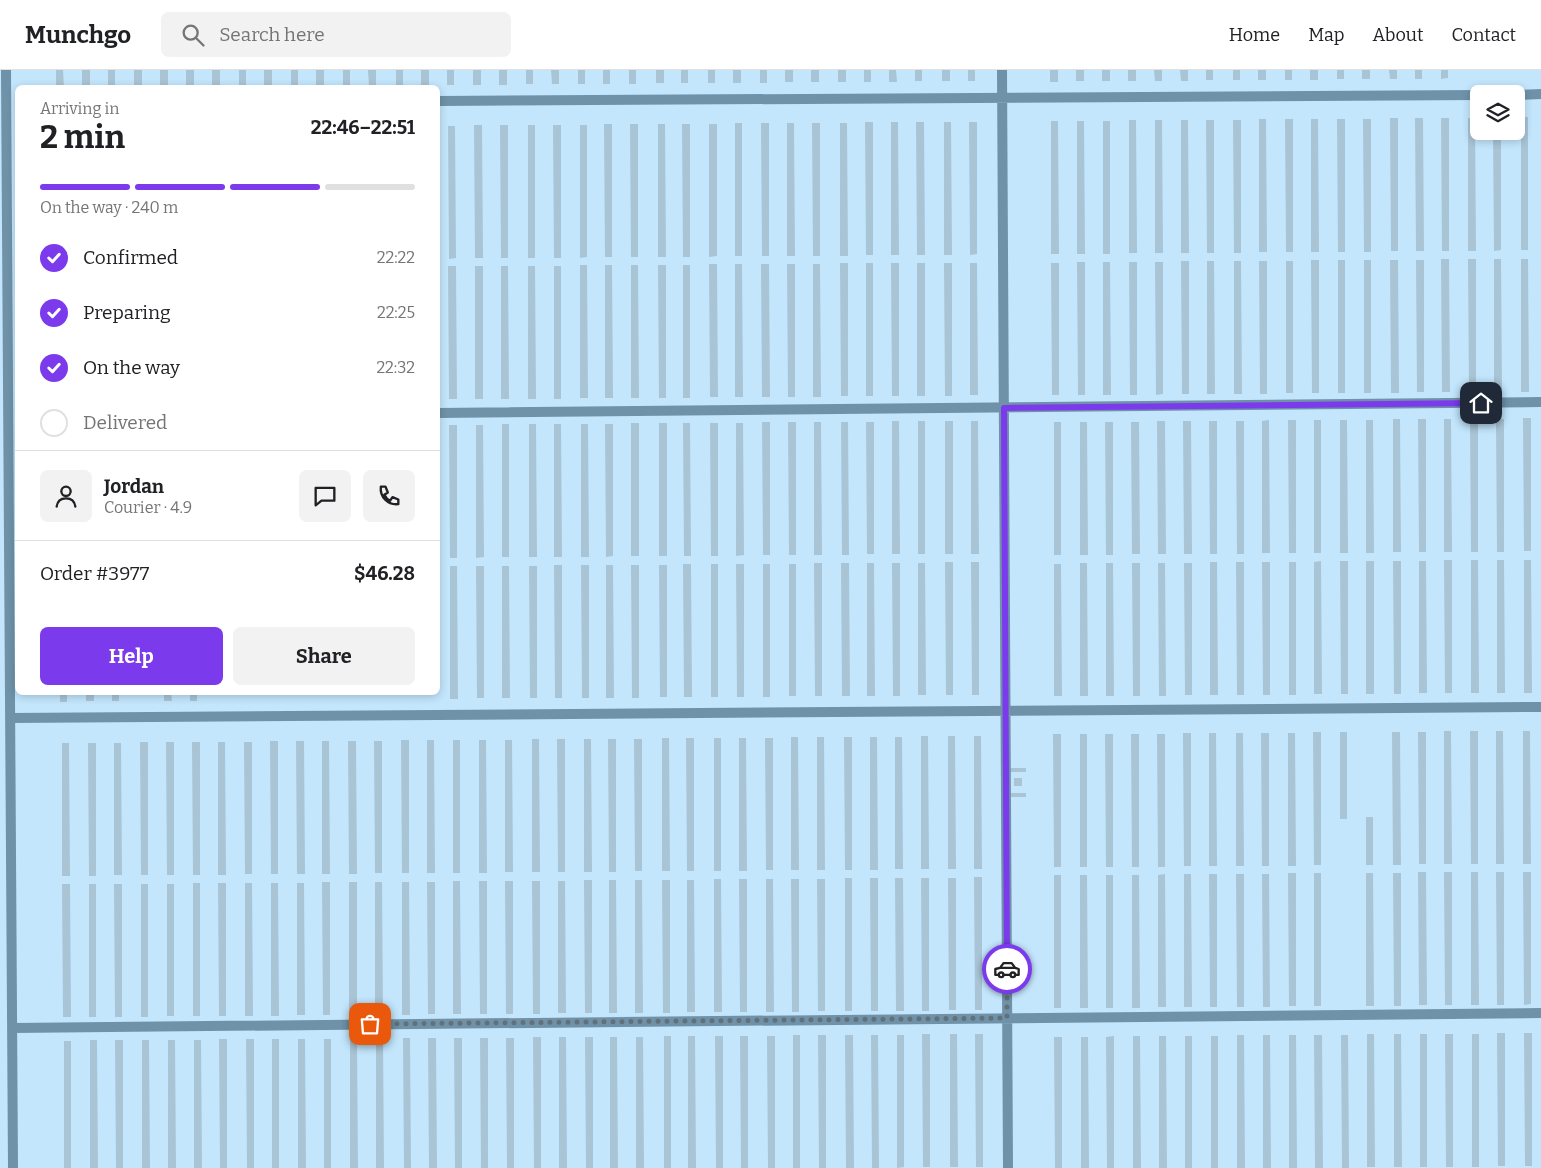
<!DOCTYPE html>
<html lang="en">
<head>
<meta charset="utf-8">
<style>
	body { margin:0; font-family:Bitter,serif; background:#f2f2f2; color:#202124; height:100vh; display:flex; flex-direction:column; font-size:19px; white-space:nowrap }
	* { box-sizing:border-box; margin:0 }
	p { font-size:16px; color:#757577 }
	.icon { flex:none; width:28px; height:28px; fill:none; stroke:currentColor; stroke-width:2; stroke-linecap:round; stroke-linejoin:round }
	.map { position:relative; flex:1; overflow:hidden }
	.drawer { position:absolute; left:15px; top:15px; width:425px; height:610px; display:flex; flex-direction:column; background:#fff; border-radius:8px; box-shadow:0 2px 8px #0003 }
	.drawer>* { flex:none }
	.controls { position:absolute; left:1470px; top:15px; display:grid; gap:10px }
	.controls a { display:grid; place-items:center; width:55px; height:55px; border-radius:8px; background:#fff; box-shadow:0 2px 8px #0003; font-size:25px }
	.pin { position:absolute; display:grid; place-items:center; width:42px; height:42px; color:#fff; margin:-21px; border-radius:10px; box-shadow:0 2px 8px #0006 }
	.courier { position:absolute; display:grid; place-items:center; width:50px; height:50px; margin:-25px; border:4px solid #7c3aed; border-radius:50%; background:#fff; color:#222; box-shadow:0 1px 6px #0007 }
	.head em { font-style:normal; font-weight:700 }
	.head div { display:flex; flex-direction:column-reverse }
	.head { display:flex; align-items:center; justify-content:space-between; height:85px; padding:0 25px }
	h1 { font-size:32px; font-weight:700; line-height:38px }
	.bar { display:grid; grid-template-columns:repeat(4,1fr); gap:8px 5px; align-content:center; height:60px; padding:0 25px }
	.bar i { height:6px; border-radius:4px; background:#e0e0e0 }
	.bar .selected { background:#7c3aed }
	.bar p { grid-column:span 4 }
	.line { display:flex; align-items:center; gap:12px; padding:0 25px; border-top:1px solid #e0e0e0 }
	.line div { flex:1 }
	.round { display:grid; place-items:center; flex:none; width:52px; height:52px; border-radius:8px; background:#f2f2f2 }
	ol { padding:0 25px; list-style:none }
	li { display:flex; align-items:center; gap:15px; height:55px }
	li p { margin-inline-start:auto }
	li .icon { padding:5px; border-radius:50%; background:#7c3aed; color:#fff; stroke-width:4 }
	li:last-child { color:#757577 }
	li i { width:28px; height:28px; border:2px solid #e0e0e0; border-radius:50% }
	.action { display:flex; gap:10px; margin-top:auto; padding:10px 25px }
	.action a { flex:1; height:58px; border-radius:8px; background:#7c3aed; color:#fff; font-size:20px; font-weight:700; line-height:58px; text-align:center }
	.action a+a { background:#f2f2f2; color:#202124 }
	header { display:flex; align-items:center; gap:30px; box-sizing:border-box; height:70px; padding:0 25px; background:#fff; border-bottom:1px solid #e0e0e0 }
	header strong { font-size:24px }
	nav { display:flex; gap:28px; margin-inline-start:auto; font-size:18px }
	.search { width:350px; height:45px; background:#f2f2f2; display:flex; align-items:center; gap:12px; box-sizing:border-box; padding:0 18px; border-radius:8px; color:#757577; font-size:19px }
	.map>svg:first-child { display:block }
	.built { fill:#c3e6fd; fill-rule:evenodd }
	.building { fill:#a9c4d5 }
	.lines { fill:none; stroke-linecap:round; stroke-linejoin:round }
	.lane { stroke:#6f92a8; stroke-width:10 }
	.done { stroke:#62707a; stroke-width:5; stroke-dasharray:0 9 }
	.route { stroke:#7c3aed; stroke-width:6 }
</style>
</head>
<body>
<header>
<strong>Munchgo</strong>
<div class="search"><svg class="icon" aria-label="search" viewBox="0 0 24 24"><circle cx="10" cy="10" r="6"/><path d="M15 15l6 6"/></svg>Search here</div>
<nav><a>Home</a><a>Map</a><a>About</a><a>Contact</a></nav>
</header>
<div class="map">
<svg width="1541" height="1098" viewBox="0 0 1541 1098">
	<rect width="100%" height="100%" fill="#d7edfb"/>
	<path class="built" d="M0,0H1541V1098H0ZM18,18H438V622H18ZM1479,24H1516V61H1479Z"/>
	<path class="building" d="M56,0H63L64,18H56Z
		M82,0H90V18H82Z
		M108,0H115V18H108Z
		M134,0H142V17L134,18Z
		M160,0H168V17H160Z
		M186,0H194V17H186Z
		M212,0H220V17H212Z
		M239,0H246V17H239Z
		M264,0H272V16L264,17Z
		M291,0H298V16H291Z
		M316,0H324V16H316Z
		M343,0H350V16H343Z
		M368,0H376V16H369Z
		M396,0H403V15L396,16Z
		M421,0H429V15H421Z
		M447,0H454V15H447Z
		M473,0H481V15H473Z
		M499,0H507V15H499Z
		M526,0H533V14H526Z
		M551,0H559V14H552Z
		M578,0H585V14H578Z
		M603,0H610V14H603Z
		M629,0H636V14H629Z
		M656,0H664V13H656Z
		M681,0H688V13H681Z
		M708,0H715V13H708Z
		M733,0H741V13H733Z
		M760,0H767V13H760Z
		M785,0H793V12H785Z
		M811,0H819V12H811Z
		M838,0H846V12H838Z
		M864,0H871V12H864Z
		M889,0H896L897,12H889Z
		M915,0H922V11H915Z
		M942,0H950V11H942Z
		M968,0H975V11H968Z
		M1050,0H1058V12H1050Z
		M1076,0H1084V11H1076Z
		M1102,0H1110V11H1102Z
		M1128,0H1136V11H1128Z
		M1154,0H1162V11H1155Z
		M1180,0H1188V11H1181Z
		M1206,0H1213V10H1206Z
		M1233,0H1240V10H1233Z
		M1258,0H1266V10H1258Z
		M1285,0H1292V10H1285Z
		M1310,0H1318V10H1310Z
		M1337,0H1344V9H1337Z
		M1362,0H1370V9H1362Z
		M1389,0H1397V9H1390Z
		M1415,0H1422V9H1415Z
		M1441,0H1448V8L1441,9Z
		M1521,47H1528V180H1521Z
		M1390,48H1398V181H1391Z
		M1415,48H1423L1424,181H1416Z
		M1441,48H1449V181H1442Z
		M1468,48H1475L1476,181H1468Z
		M1259,49H1266L1267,182H1259Z
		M1285,49H1293V182H1286Z
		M1311,49H1318L1319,182H1311Z
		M1337,49H1345V182H1338Z
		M1363,49H1371V182H1364Z
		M1129,50H1136L1137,183H1129Z
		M1155,50H1162L1163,183H1155Z
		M1181,50H1188L1189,183H1181Z
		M1206,50H1214V183H1207Z
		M1233,50H1241V183H1234Z
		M1051,51H1058L1059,184H1051Z
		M1077,51H1084L1085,184H1077Z
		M1103,51H1110V184H1103Z
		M865,52H873V185H866Z
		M891,52H898L899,185H891Z
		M916,52H924L925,185H917Z
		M944,52H951L952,185H944Z
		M969,52H977V184L970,185Z
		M735,53H742V186H735Z
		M761,53H769V186H762Z
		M787,53H794L795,186H787Z
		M812,53H820V186H813Z
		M840,53H847L848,186H840Z
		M604,54H612V187H605Z
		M630,54H638V187H631Z
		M658,54H665L666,187H658Z
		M682,54H690V187H683Z
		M709,54H717V186L709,187Z
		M474,55H482L483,188H475Z
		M500,55H508V188H501Z
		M528,55H535V188H528Z
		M553,55H561V188H554Z
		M580,55H587V187L580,188Z
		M448,56H455L456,188L449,189Z
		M1493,61H1501V180L1494,181Z
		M1441,189H1449L1450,322H1442Z
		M1468,189H1476V322H1469Z
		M1494,189H1501L1502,322H1494Z
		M1521,189H1528L1529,322H1521Z
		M1311,190H1319V323H1312Z
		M1338,190H1345V323H1338Z
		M1364,190H1371V323H1364Z
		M1390,190H1398L1399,323H1391Z
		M1416,190H1424V322H1417Z
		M1181,191H1189V324H1182Z
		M1207,191H1214L1215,324H1207Z
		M1234,191H1241L1242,324H1234Z
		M1259,191H1267V324H1260Z
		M1286,191H1293V323H1286Z
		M1077,192H1085V325H1078Z
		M1103,192H1110L1111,325H1103Z
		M1129,192H1137V325H1130Z
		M1155,192H1163V324L1156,325Z
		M840,193H848V326H841Z
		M866,193H873V326H866Z
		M891,193H899V326H892Z
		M917,193H925V326H917Z
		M944,193H952V326H945Z
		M970,193H977L978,325H970Z
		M1051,193H1059V325H1052Z
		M709,194H717L718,327H710Z
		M735,194H742L743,327H735Z
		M761,194H769L770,327H762Z
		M787,194H795V327H788Z
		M813,194H820L821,327H813Z
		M580,195H587L588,328H580Z
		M605,195H612L613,328H605Z
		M631,195H638L639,328H631Z
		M658,195H666V328H659Z
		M683,195H690V328H683Z
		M448,196H456L457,329H449Z
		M475,196H483V329H475Z
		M501,196H508L509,329H501Z
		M528,196H535L536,329H528Z
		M554,196H561V329H554Z
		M1523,348H1531V481H1524Z
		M1393,349H1400L1401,482H1393Z
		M1418,349H1426V482H1419Z
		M1444,349H1451L1452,482H1444Z
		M1470,349H1478V482H1471Z
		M1496,349H1504V482H1497Z
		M1269,350L1270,483H1262V351Z
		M1288,350H1296V483H1289Z
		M1314,350H1321V483H1314Z
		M1340,350H1347L1348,483H1340Z
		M1366,350H1373L1374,483H1366Z
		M892,351H899L900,484H892Z
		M918,351H925V484H918Z
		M945,351H953V484H945Z
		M971,351H978L979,484H971Z
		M1157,351H1165L1166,484H1158Z
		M1183,351H1191L1192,484H1184Z
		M1209,351H1217V484H1210Z
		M1236,351H1244V484H1237Z
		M762,352H770V485H763Z
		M788,352H796V485H789Z
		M814,352H821L822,485H814Z
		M841,352H848L849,485H842Z
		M866,352H874V484H867Z
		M1054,352H1061V485H1054Z
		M1080,352H1087L1088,485H1080Z
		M1105,352H1113V485H1106Z
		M1131,352H1139L1140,484H1132Z
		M631,353H639V486H631Z
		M659,353H667V486H659Z
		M683,353H690L691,486H684Z
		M710,353H718V486H711Z
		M736,353H743L744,485L736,486Z
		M502,354H509V487H502Z
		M529,354H536L537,487H529Z
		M554,354H561L562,487H554Z
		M581,354H588L589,487H581Z
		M605,354H613V486L606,487Z
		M449,355H457V488H450Z
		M476,355H483L484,487L476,488Z
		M1444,490H1452V623H1445Z
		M1471,490H1478L1479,623H1471Z
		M1497,490H1504L1505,623H1497Z
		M1524,490H1531L1532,623H1524Z
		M1321,491L1322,624H1314V492Z
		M1340,491H1348V624H1341Z
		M1366,491H1374V624H1366Z
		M1393,491H1401V624H1394Z
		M1419,491H1426L1427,623H1419Z
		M945,492H953V625H946Z
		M971,492H979V625H972Z
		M1210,492H1217L1218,625H1210Z
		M1236,492H1244V625H1237Z
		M1262,492H1270V625H1263Z
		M1289,492H1296V625H1289Z
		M814,493H822V626H815Z
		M841,493H849L850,626H842Z
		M867,493H874L875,626H867Z
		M892,493H900V626H893Z
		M918,493H925L926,625H918Z
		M1080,493H1087L1088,626H1080Z
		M1106,493H1113L1114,626H1106Z
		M1132,493H1140V626H1133Z
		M1158,493H1165L1166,626H1159Z
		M1184,493H1192V625H1185Z
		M683,494H691L692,627H684Z
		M711,494H718V627H711Z
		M736,494H744V627H737Z
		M763,494H770V627H763Z
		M789,494H796V626H789Z
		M1054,494H1061L1062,626H1054Z
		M554,495H562V628H555Z
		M581,495H589V628H582Z
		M606,495H613L614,628H606Z
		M631,495H639V628H632Z
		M659,495H667V627H660Z
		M450,496H457L458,629H450Z
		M476,496H484V628H477Z
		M502,496H509L510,628H502Z
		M529,496H537V628H530Z
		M60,622H67V632H60Z
		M86,622H94V631H86Z
		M112,622H119V631H112Z
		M164,622H171L172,631H164Z
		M190,622H197V631H190Z
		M1444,661H1451L1452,794H1444Z
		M1470,661H1478V794H1471Z
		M1496,661H1503L1504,794H1496Z
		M1523,661H1530L1531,794H1523Z
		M1313,662H1321V795H1314Z
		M1340,662H1347V749H1340Z
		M1392,662H1400L1401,795H1393Z
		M1418,662H1426V794H1419Z
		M1183,663H1191V796H1184Z
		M1209,663H1216L1217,796H1209Z
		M1236,663H1243L1244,796H1236Z
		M1261,663H1269V796H1262Z
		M1288,663H1295L1296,796H1288Z
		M1053,664H1061V797H1054Z
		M1080,664H1087V797H1080Z
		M1105,664H1113V797H1106Z
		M1131,664H1139V797H1132Z
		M1157,664H1165V797H1158Z
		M921,666H928L929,799H921Z
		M948,666H955L956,799H948Z
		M974,666H981L982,799H974Z
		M791,667H798L799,800H791Z
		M817,667H824L825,800H817Z
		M844,667H852V800H845Z
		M870,667H877L878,800H870Z
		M895,667H902L903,799H895Z
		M662,668H669L670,801H662Z
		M686,668H694V801H687Z
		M714,668H721V801H714Z
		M739,668H746L747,801H739Z
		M765,668H773V800H766Z
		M532,669H539L540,802H532Z
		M557,669H565V802H558Z
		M584,669H591L592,802H584Z
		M608,669H616V802H609Z
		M634,669H642V801H635Z
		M401,670H409V803H402Z
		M427,670H434L435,803H427Z
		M453,670H460V803H453Z
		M479,670H486L487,803H479Z
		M505,670H512L513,802H505Z
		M270,671H278V804H271Z
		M296,671H304L305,804H297Z
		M322,671H329L330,804H322Z
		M348,671H356L357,804H349Z
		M374,671H382V803H375Z
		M140,672H148V805H141Z
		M166,672H174V805H167Z
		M192,672H200V805H193Z
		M218,672H225L226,805H218Z
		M244,672H252V804H245Z
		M62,673H69L70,806H62Z
		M88,673H96V806H89Z
		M114,673H121L122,805H114Z
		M1008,698H1026V702H1008Z
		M1014,708H1022V716H1014Z
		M1008,723H1026V727H1008Z
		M1366,747H1373V795H1366Z
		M1418,802H1426L1427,935H1419Z
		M1444,802H1452V935H1445Z
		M1471,802H1478L1479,935H1471Z
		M1496,802H1504V935H1497Z
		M1523,802H1531V934L1524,935Z
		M1288,803H1296V936H1289Z
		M1314,803H1321V936H1314Z
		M1366,803H1373L1374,936H1366Z
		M1393,803H1401V936H1394Z
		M1165,804L1166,937H1158V805Z
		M1184,804H1191L1192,937H1184Z
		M1209,804H1217V937H1210Z
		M1236,804H1244V937H1237Z
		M1262,804H1269L1270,937H1263Z
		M1054,805H1061V938H1054Z
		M1080,805H1087L1088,938H1080Z
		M1106,805H1113V938H1106Z
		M1132,805H1139L1140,938H1132Z
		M974,807H982V940H975Z
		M845,808H852V941H845Z
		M870,808H878V941H871Z
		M895,808H903L904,941H896Z
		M921,808H929V941H922Z
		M948,808H956V940H949Z
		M714,809H721L722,942H714Z
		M739,809H747V942H740Z
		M766,809H773L774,942H766Z
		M791,809H799V942H792Z
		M817,809H825V941H818Z
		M584,810H592V943H585Z
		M609,810H616L617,943H609Z
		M635,810H642L643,943H635Z
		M662,810H670V943H663Z
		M687,810H694L695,942H687Z
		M453,811H460L461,944H453Z
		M479,811H487V944H480Z
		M505,811H513V944H506Z
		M532,811H540V944H533Z
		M558,811H565L566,943H558Z
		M322,812H330V945H323Z
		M349,812H357V945H349Z
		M375,812H382L383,945H375Z
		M402,812H409L410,945H402Z
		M427,812H435V944H428Z
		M193,813H200V946H193Z
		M218,813H226V946H219Z
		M245,813H252L253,946H245Z
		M271,813H278L279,946H271Z
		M297,813H304L305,945H297Z
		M62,814H70L71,947H63Z
		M89,814H96V947H89Z
		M114,814H122V947H115Z
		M141,814H148V947H141Z
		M167,814H174V946H167Z
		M1497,963H1505V1096H1498Z
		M1524,963H1532V1096H1525Z
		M922,964H930V1097H923Z
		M950,964H957L958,1097H950Z
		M975,964H983V1097H976Z
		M1367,964H1374L1375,1097H1367Z
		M1394,964H1401L1402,1097H1394Z
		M1420,964H1427V1097H1420Z
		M1445,964H1453V1097H1446Z
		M1472,964H1479V1097H1472Z
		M793,965H800V1098H793Z
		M818,965H826V1098H819Z
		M845,965H853L854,1098H846Z
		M871,965H878L879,1098H872Z
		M897,965H904V1097L897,1098Z
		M1237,965H1244L1245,1098H1237Z
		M1263,965H1270L1271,1098H1263Z
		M1289,965H1296L1297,1098H1289Z
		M1314,965H1322L1323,1098H1315Z
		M1341,965H1348L1349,1098H1342Z
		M664,966H671V1098H664Z
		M688,966H695L696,1098H688Z
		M715,966H723V1098H716Z
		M740,966H748V1098H741Z
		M767,966H775V1098H768Z
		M1114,966V1098H1107L1106,967Z
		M1133,966H1140L1141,1098H1133Z
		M1159,966H1166L1167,1098H1159Z
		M1185,966H1192V1098H1185Z
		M1211,966H1218V1098H1211Z
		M533,967H541V1098H534Z
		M559,967H566L567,1098H559Z
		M585,967H593V1098H586Z
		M610,967H617L618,1098H610Z
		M636,967H643L644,1098H636Z
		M1054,967H1062V1098H1055Z
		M1081,967H1088L1089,1098H1081Z
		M350,968H357L358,1098H350Z
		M376,968H383L384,1098H376Z
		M403,968H410L411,1098H404Z
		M428,968H436L437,1098H429Z
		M454,968H462V1098H455Z
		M480,968H488V1098H481Z
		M506,968H514V1098H507Z
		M219,969H227V1098H220Z
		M246,969H254V1098H247Z
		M272,969H279V1098H272Z
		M298,969H305L306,1098H298Z
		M324,969H331V1098H324Z
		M90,970H97L98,1098H90Z
		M115,970H123V1098H116Z
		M142,970H149L150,1098H142Z
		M168,970H175L176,1098H168Z
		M194,970H201L202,1098H194Z
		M64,971H71V1098H64Z"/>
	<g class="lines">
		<path class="lane" d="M6,0L13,1098
			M1002,0L1008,1098
			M1516,25L1541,24
			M438,31L1479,25
			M438,343L1541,332
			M10,648L1541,637
			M12,958L1541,943"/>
	</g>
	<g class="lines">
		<path class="done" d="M370,954L1007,948V899"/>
		<path class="route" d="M1007,899L1004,338L1481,333"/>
	</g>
</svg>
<div class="controls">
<a><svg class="icon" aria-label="layers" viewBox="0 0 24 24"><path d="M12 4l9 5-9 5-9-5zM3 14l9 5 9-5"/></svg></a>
</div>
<div class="pin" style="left:370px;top:954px;background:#ea580c"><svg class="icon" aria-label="bag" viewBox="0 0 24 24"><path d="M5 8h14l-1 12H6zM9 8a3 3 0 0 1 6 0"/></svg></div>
<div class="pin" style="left:1481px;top:333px;background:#1f2937"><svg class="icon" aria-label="home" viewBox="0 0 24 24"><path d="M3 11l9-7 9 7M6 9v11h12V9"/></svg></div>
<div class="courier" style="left:1007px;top:899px"><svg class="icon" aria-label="car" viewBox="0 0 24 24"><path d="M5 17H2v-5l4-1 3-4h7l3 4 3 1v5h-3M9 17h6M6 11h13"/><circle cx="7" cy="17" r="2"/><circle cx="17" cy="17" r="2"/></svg></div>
<section class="drawer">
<div class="head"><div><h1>2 min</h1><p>Arriving in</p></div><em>22:46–22:51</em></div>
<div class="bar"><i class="selected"></i><i class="selected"></i><i class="selected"></i><i></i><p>On the way · 240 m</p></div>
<ol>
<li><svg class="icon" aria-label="check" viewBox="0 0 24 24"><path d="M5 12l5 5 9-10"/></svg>Confirmed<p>22:22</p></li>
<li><svg class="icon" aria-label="check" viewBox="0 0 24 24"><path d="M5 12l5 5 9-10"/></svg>Preparing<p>22:25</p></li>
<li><svg class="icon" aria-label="check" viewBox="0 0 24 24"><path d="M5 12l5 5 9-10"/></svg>On the way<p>22:32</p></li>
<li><i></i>Delivered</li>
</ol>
<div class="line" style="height:90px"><a class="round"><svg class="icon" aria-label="person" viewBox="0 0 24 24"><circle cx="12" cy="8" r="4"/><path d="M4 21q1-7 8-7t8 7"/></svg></a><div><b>Jordan</b><p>Courier · 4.9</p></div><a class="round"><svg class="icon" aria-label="chat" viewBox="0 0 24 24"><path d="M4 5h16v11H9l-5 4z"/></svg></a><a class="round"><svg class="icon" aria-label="phone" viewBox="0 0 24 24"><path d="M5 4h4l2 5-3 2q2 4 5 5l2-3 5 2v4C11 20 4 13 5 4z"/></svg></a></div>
<div class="line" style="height:65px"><div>Order #3977</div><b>$46.28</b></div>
<div class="action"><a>Help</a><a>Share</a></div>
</section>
</div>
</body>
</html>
